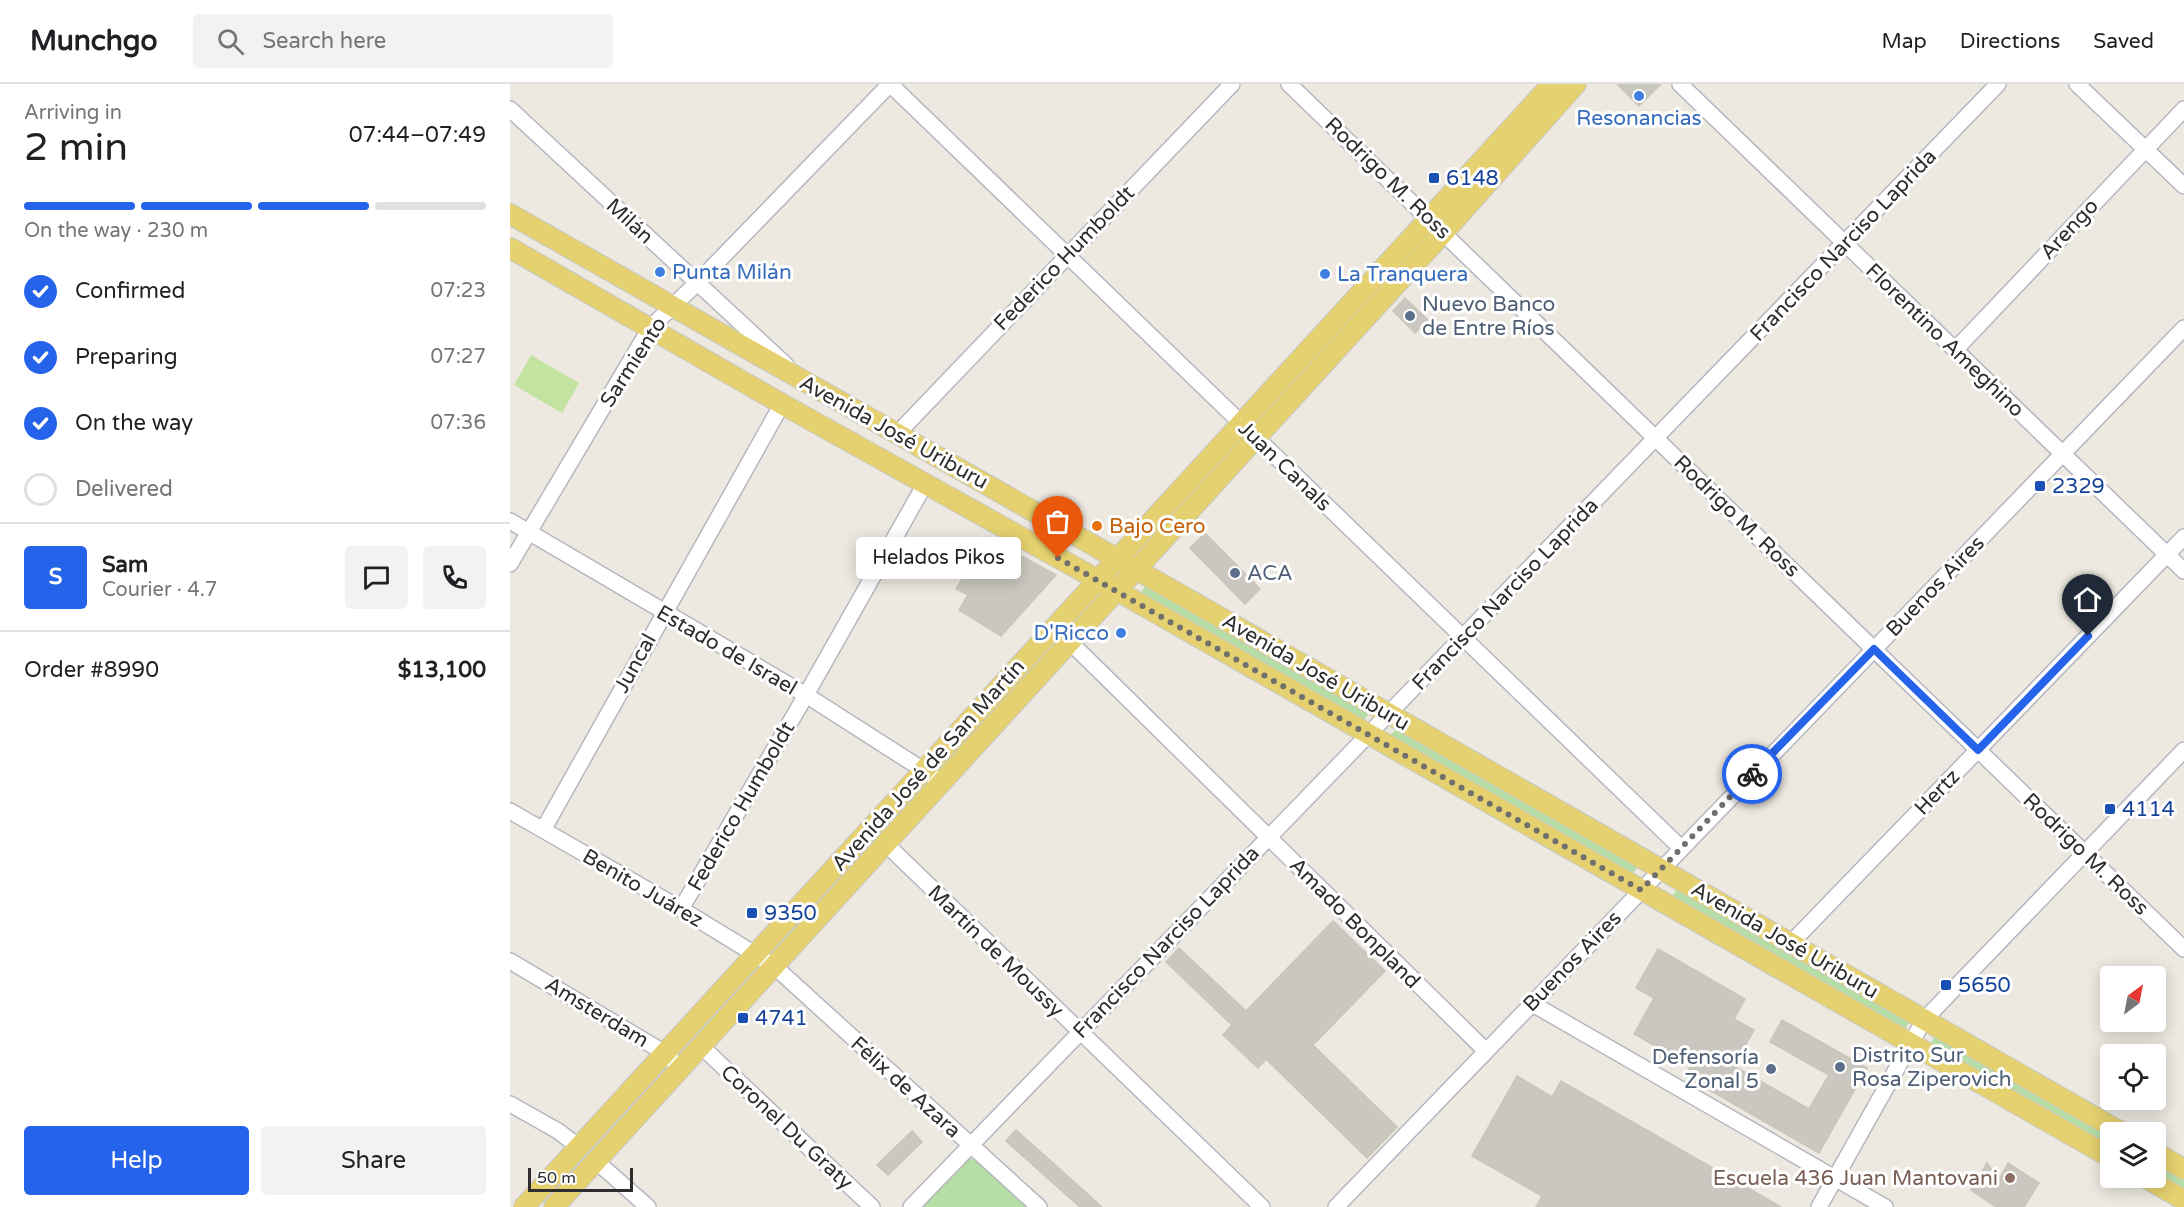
<!DOCTYPE html>
<html lang="en">
<head>
<meta charset="utf-8">
<style>
	body { margin:0; font-family:"Varela Round",sans-serif; background:#f2f2f2; color:#202124; height:100vh; display:flex; flex-direction:column; font-size:22px; white-space:nowrap }
	* { box-sizing:border-box; margin:0 }
	p { font-size:20px; color:#757577 }
	.icon { flex:none; width:33px; height:33px; fill:none; stroke:currentColor; stroke-width:2; stroke-linecap:round; stroke-linejoin:round }
	.map { position:relative; flex:1; overflow:hidden }
	.sheet { display:flex; flex-direction:column; background:#fff; width:510px }
	.sheet>* { flex:none }
	.needle { width:39px; rotate:32deg }
	.tools { position:absolute; left:1590px; top:882px; display:grid; gap:12px }
	.tools a { display:grid; place-items:center; width:66px; height:66px; border-radius:6px; background:#fff; box-shadow:0 3px 15px #0003; font-size:30px }
	.scale { position:absolute; left:18px; bottom:15px; width:105px; box-sizing:border-box; padding-left:6px; border:3px solid #2d2d2d; border-top:0; font-size:16px; line-height:21px; white-space:nowrap; color:#2d2d2d; -webkit-text-stroke:4px #fff; paint-order:stroke }
	.pin { position:absolute; display:grid; place-items:center; width:51px; height:51px; color:#fff; margin:-62px -26px; border-radius:50% 50% 50% 0; rotate:-45deg; box-shadow:0 0 6px #0007 }
	.pin .icon { rotate:45deg }
	.courier { position:absolute; display:grid; place-items:center; width:60px; height:60px; margin:-30px; border:4px solid #2563eb; border-radius:50%; background:#fff; color:#222; box-shadow:0 2px 8px #0007 }
	.bubble { position:absolute; height:42px; border-radius:6px; background:#fff; box-shadow:0 3px 15px #0003; font-size:20px; font-weight:600; line-height:42px; text-align:center }
	.overview em { font-style:normal; font-weight:600 }
	.overview div { display:flex; flex-direction:column-reverse }
	.overview { display:flex; align-items:center; justify-content:space-between; height:102px; padding:0 24px }
	h1 { font-size:39px; font-weight:600; line-height:45px }
	.bar { display:grid; grid-template-columns:repeat(4,1fr); gap:9px 6px; align-content:center; height:72px; padding:0 24px }
	.bar i { height:8px; border-radius:4px; background:#e0e0e0 }
	.bar .on { background:#2563eb }
	.bar p { grid-column:span 4 }
	.line { display:flex; align-items:center; gap:15px; padding:0 24px; border-top:2px solid #e0e0e0 }
	.line div { flex:1 }
	.round { display:grid; place-items:center; flex:none; width:63px; height:63px; border-radius:6px; background:#f2f2f2 }
	ol { padding:0 24px; list-style:none }
	li { display:flex; align-items:center; gap:18px; height:66px }
	li p { margin-inline-start:auto }
	li .icon { padding:6px; border-radius:50%; background:#2563eb; color:#fff; stroke-width:4 }
	li:last-child { color:#757577 }
	li i { width:33px; height:33px; border:3px solid #e0e0e0; border-radius:50% }
	.action { display:flex; gap:12px; margin-top:auto; padding:12px 24px }
	.action a { flex:1; height:69px; border-radius:6px; background:#2563eb; color:#fff; font-size:24px; font-weight:600; line-height:69px; text-align:center }
	.action a+a { background:#f2f2f2; color:#202124 }
	header { display:flex; align-items:center; gap:36px; box-sizing:border-box; height:84px; padding:0 30px; background:#fff; border-bottom:2px solid #e0e0e0 }
	header strong { font-size:28px }
	nav { display:flex; gap:33px; margin-inline-start:auto; font-size:21px }
	.search { width:420px; height:54px; background:#f2f2f2; display:flex; align-items:center; gap:15px; box-sizing:border-box; padding:0 21px; border-radius:6px; color:#757577; font-size:22px }
	main { display:flex; flex:1; min-height:0 }
	.map>svg:first-child { display:block }
	.green { fill:#b4dea3 }
	.pitch { fill:#c3e4a0 }
	.building { fill:#c9c7bf; stroke:#c9c5bb; stroke-width:1.5 }
	.lines { fill:none; stroke-linecap:round; stroke-linejoin:round }
	.minor-casing { stroke:#b5b6bf; stroke-width:18 }
	.major-casing { stroke:#c8c8c8; stroke-width:22 }
	.minor { stroke:#fff; stroke-width:15 }
	.major { stroke:#e5d16f; stroke-width:20 }
	.done { stroke:#706f6c; stroke-width:6; stroke-dasharray:0 10.8 }
	.route { stroke:#2563eb; stroke-width:8 }
	.shop-dot { fill:#3f7fe0; stroke:#fff; stroke-width:2 }
	.transit-dot { fill:#1a4fb4; stroke:#fff; stroke-width:2 }
	.service-dot { fill:#5c6f8a; stroke:#fff; stroke-width:2 }
	.food-dot { fill:#e8710a; stroke:#fff; stroke-width:2 }
	.education-dot { fill:#8d6e63; stroke:#fff; stroke-width:2 }
	.labels { text-anchor:middle; stroke-width:6; stroke-linejoin:round; paint-order:stroke }
	.shop-label { font-size:21px; fill:#366cbe; stroke:#fff; text-anchor:start }
	.street-label { font-size:21px; fill:#2d2d2d; stroke:#fff }
	.transit-label { font-size:21px; fill:#164399; stroke:#fff; text-anchor:start }
	.service-label { font-size:21px; fill:#4e5e75; stroke:#fff; text-anchor:start }
	.food-label { font-size:21px; fill:#c56008; stroke:#fff; text-anchor:start }
	.education-label { font-size:21px; fill:#785e54; stroke:#fff; text-anchor:end }
</style>
</head>
<body>
<header>
<strong>Munchgo</strong>
<div class="search"><svg class="icon" aria-label="search" viewBox="0 0 24 24"><circle cx="10" cy="10" r="6"/><path d="M15 15l6 6"/></svg>Search here</div>
<nav><a>Map</a><a>Directions</a><a>Saved</a></nav>
</header>
<main>
<section class="sheet">
<div class="overview"><div><h1>2 min</h1><p>Arriving in</p></div><em>07:44–07:49</em></div>
<div class="bar"><i class="on"></i><i class="on"></i><i class="on"></i><i></i><p>On the way · 230 m</p></div>
<ol>
<li><svg class="icon" aria-label="check" viewBox="0 0 24 24"><path d="M5 12l5 5 9-10"/></svg>Confirmed<p>07:23</p></li>
<li><svg class="icon" aria-label="check" viewBox="0 0 24 24"><path d="M5 12l5 5 9-10"/></svg>Preparing<p>07:27</p></li>
<li><svg class="icon" aria-label="check" viewBox="0 0 24 24"><path d="M5 12l5 5 9-10"/></svg>On the way<p>07:36</p></li>
<li><i></i>Delivered</li>
</ol>
<div class="line" style="height:108px"><b class="round" style="background:#2563eb;color:#fff">S</b><div><b>Sam</b><p>Courier · 4.7</p></div><a class="round"><svg class="icon" aria-label="chat" viewBox="0 0 24 24"><path d="M4 5h16v11H9l-5 4z"/></svg></a><a class="round"><svg class="icon" aria-label="phone" viewBox="0 0 24 24"><path d="M5 4h4l2 5-3 2q2 4 5 5l2-3 5 2v4C11 20 4 13 5 4z"/></svg></a></div>
<div class="line" style="height:78px"><div>Order #8990</div><b>$13,100</b></div>
<div class="action"><a>Help</a><a>Share</a></div>
</section>
<div class="map">
<svg width="1674" height="1123" viewBox="0 0 1674 1123">
	<rect width="100%" height="100%" fill="#ede9e1"/>
	<path class="green" d="M638,500L859,630L852,637L632,511V506Z
		M887,645L1124,777L1127,783L1125,787L1119,789L883,656L880,651Z
		M1168,804L1396,936L1398,939L1396,944H1392L1162,812Z
		M1424,953L1433,954L1600,1050V1066L1420,962Z
		M459,1074L465,1076L518,1123H410L453,1078Z
		M1646,1076L1674,1092V1106L1646,1092Z"/>
	<path class="pitch" d="M21,271L69,299L52,329L4,301Z"/>
	<path class="building" d="M1107,0H1151L1129,22Z
		M895,214L918,236L905,249L883,227Z
		M695,449L750,505L735,520L680,464Z
		M477,453L546,491L491,552L449,526L458,511L446,505Z
		M823,837L875,887L803,961L887,1043L857,1074L756,975L748,984L713,951L722,941L656,878L669,864L736,927Z
		M1148,865L1235,915L1224,935L1244,946L1224,982L1299,1025L1319,991L1260,958L1272,936L1357,984L1309,1069L1175,992L1181,982L1124,950L1144,914L1126,904Z
		M1007,992L1042,1013L1051,997L1271,1123H1026L1032,1112L962,1072Z
		M506,1046L551,1086L592,1123H570L496,1057Z
		M402,1047L412,1058L378,1091L367,1081Z
		M1477,1079L1489,1096L1498,1079L1529,1099L1514,1123H1486L1461,1106Z"/>
	<g class="lines">
		<g class="minor-casing">
			<path id="minor" d="M380,0L1171,764
				M779,0L1674,865
				M1170,0L1674,487
				M1567,0L1674,102
				M0,25L276,281
				M1445,266L1674,25
				M387,350L722,0
				M0,437L296,611L421,691
				M0,480L140,244L187,199L380,0
				M560,558L976,967
				M0,727L171,825L264,882L529,1123
				M33,746L272,320
				M376,760L752,1123
				M171,825L296,611L415,400
				M1280,860L1674,453
				M0,877L155,969L170,985
				M1020,921L1028,923L1375,1123
				M191,962L362,1123
				M0,1020L48,1047L69,1063
				M86,1077L138,1123
				M401,1123C762,748 1126,375 1488,0
				M826,1123L1674,244
				M1309,1123L1414,936L1674,666"/>
		</g>
		<g class="major-casing">
			<path id="major" d="M0,130L685,519L1611,1048
				M0,164L272,320L606,506L1600,1073
				M1646,1069L1674,1085
				M1636,1094L1674,1116
				M14,1123L1042,0
				M44,1123L934,148L1066,0"/>
		</g>
		<use href="#minor" class="minor"/>
		<use href="#major" class="major"/>
	</g>
	<g class="lines">
		<path class="done" d="M548,474L1131,806L1242,690"/>
		<path class="route" d="M1242,690L1364,565L1468,666L1578,552"/>
	</g>
	<g class="shop-dot">
		<circle cx="1129" cy="12" r="6"/>
		<circle cx="150" cy="188" r="6"/>
		<circle cx="815" cy="190" r="6"/>
		<circle cx="611" cy="549" r="6"/>
	</g>
	<g class="transit-dot">
		<rect x="918" y="88" width="12" height="12" rx="3"/>
		<rect x="1524" y="396" width="12" height="12" rx="3"/>
		<rect x="1594" y="719" width="12" height="12" rx="3"/>
		<rect x="236" y="823" width="12" height="12" rx="3"/>
		<rect x="1430" y="895" width="12" height="12" rx="3"/>
		<rect x="227" y="928" width="12" height="12" rx="3"/>
	</g>
	<g class="service-dot">
		<circle cx="900" cy="232" r="6"/>
		<circle cx="725" cy="489" r="6"/>
		<circle cx="1330" cy="983" r="6"/>
		<circle cx="1261" cy="985" r="6"/>
	</g>
	<circle class="food-dot" cx="587" cy="442" r="6"/>
	<circle class="education-dot" cx="1500" cy="1094" r="6"/>
	<g class="labels">
		<g class="shop-label">
			<text x="1129" y="41" text-anchor="middle">Resonancias</text>
			<text x="162" y="195">Punta Milán</text>
			<text x="827" y="197">La Tranquera</text>
			<text x="599" y="556" text-anchor="end">D'Ricco</text>
		</g>
		<g class="street-label">
			<text transform="translate(878 94) rotate(44)" y="7">Rodrigo M. Ross</text>
			<text transform="translate(120 137) rotate(43)" y="7">Milán</text>
			<text transform="translate(1559 145) rotate(-47)" y="7">Arengo</text>
			<text transform="translate(1333 161) rotate(-46)" y="7">Francisco Narciso Laprida</text>
			<text transform="translate(554 174) rotate(-46)" y="7">Federico Humboldt</text>
			<text transform="translate(1435 256) rotate(44)" y="7">Florentino Ameghino</text>
			<text transform="translate(123 278) rotate(-57)" y="7">Sarmiento</text>
			<text transform="translate(384 348) rotate(29)" y="7">Avenida José Uriburu</text>
			<text transform="translate(775 382) rotate(44)" y="7">Juan Canals</text>
			<text transform="translate(1227 432) rotate(44)" y="7">Rodrigo M. Ross</text>
			<text transform="translate(1425 502) rotate(-46)" y="7">Buenos Aires</text>
			<text transform="translate(995 510) rotate(-46)" y="7">Francisco Narciso Laprida</text>
			<text transform="translate(217 566) rotate(30)" y="7">Estado de Israel</text>
			<text transform="translate(125 579) rotate(-61)" y="7">Juncal</text>
			<text transform="translate(806 588) rotate(30)" y="7">Avenida José Uriburu</text>
			<text transform="translate(418 681) rotate(-48)" y="7">Avenida José de San Martín</text>
			<text transform="translate(1427 708) rotate(-46)" y="7">Hertz</text>
			<text transform="translate(231 722) rotate(-60)" y="7">Federico Humboldt</text>
			<text transform="translate(1576 770) rotate(44)" y="7">Rodrigo M. Ross</text>
			<text transform="translate(133 804) rotate(30)" y="7">Benito Juárez</text>
			<text transform="translate(845 839) rotate(45)" y="7">Amado Bonpland</text>
			<text transform="translate(1275 856) rotate(30)" y="7">Avenida José Uriburu</text>
			<text transform="translate(656 858) rotate(-46)" y="7">Francisco Narciso Laprida</text>
			<text transform="translate(486 867) rotate(44)" y="7">Martín de Moussy</text>
			<text transform="translate(1062 877) rotate(-46)" y="7">Buenos Aires</text>
			<text transform="translate(87 928) rotate(31)" y="7">Amsterdam</text>
			<text transform="translate(396 1003) rotate(42)" y="7">Félix de Azara</text>
			<text transform="translate(277 1043) rotate(43)" y="7">Coronel Du Graty</text>
		</g>
		<g class="transit-label">
			<text x="936" y="101">6148</text>
			<text x="1542" y="409">2329</text>
			<text x="1612" y="732">4114</text>
			<text x="254" y="836">9350</text>
			<text x="1448" y="908">5650</text>
			<text x="245" y="941">4741</text>
		</g>
		<g class="service-label">
			<text x="912" y="227">Nuevo Banco<tspan x="912" dy="24">de Entre Ríos</tspan></text>
			<text x="737" y="496">ACA</text>
			<text x="1342" y="978">Distrito Sur<tspan x="1342" dy="24">Rosa Ziperovich</tspan></text>
			<text x="1249" y="980" text-anchor="end">Defensoría<tspan x="1249" dy="24">Zonal 5</tspan></text>
		</g>
		<g class="food-label">
			<text x="599" y="449">Bajo Cero</text>
		</g>
		<g class="education-label">
			<text x="1488" y="1101">Escuela 436 Juan Mantovani</text>
		</g>
	</g>
</svg>
<div class="tools">
<a><svg class="needle" viewBox="-14 -14 28 28"><path d="M0-13l5 13h-10z" fill="#e53935"/><path d="M0 13l5-13h-10z" fill="#757577"/></svg></a>
<a><svg class="icon" aria-label="locate" viewBox="0 0 24 24"><circle cx="12" cy="12" r="6"/><path d="M12 2v4M12 18v4M2 12h4M18 12h4"/></svg></a>
<a><svg class="icon" aria-label="layers" viewBox="0 0 24 24"><path d="M12 4l9 5-9 5-9-5zM3 14l9 5 9-5"/></svg></a>
</div>
<div class="scale">50 m</div>
<div class="pin" style="left:548px;top:474px;background:#ea580c"><svg class="icon" aria-label="bag" viewBox="0 0 24 24"><path d="M5 8h14l-1 12H6zM9 8a3 3 0 0 1 6 0"/></svg></div>
<div class="pin" style="left:1578px;top:552px;background:#1f2937"><svg class="icon" aria-label="home" viewBox="0 0 24 24"><path d="M3 11l9-7 9 7M6 9v11h12V9"/></svg></div>
<div class="courier" style="left:1242px;top:690px"><svg class="icon" aria-label="bike" viewBox="0 0 24 24"><circle cx="6" cy="16" r="4"/><circle cx="18" cy="16" r="4"/><path d="M6 16l4-8h5l3 8M10 8l3 8H6M13 5h3"/></svg></div>
<div class="bubble" style="left:346px;top:453px;width:165px">Helados Pikos</div>
</div>
</main>
</body>
</html>
